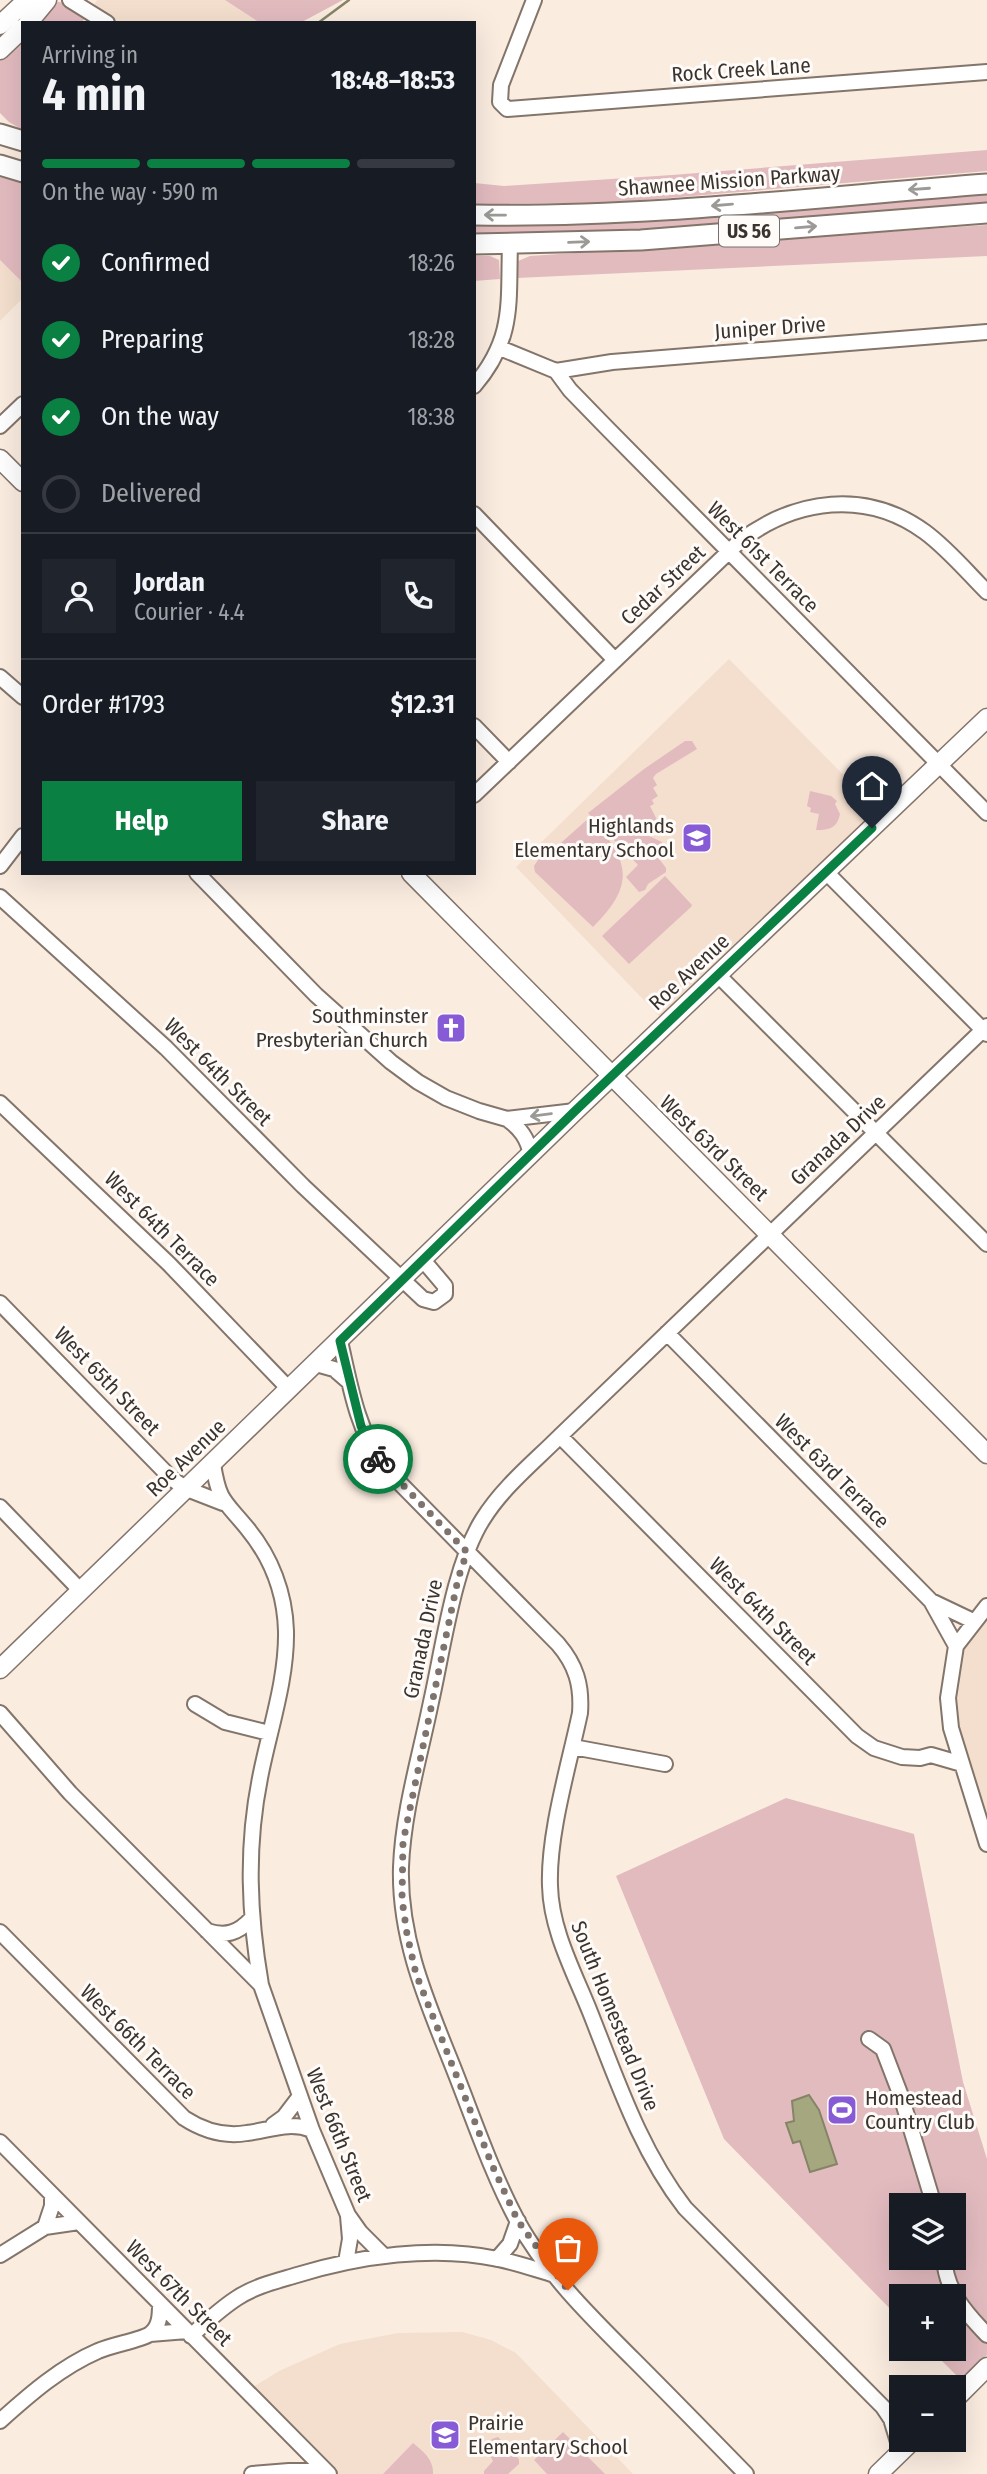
<!DOCTYPE html>
<html lang="en">
<head>
<meta charset="utf-8">
<style>
	body { margin:0; font-family:"Fira Sans Condensed",sans-serif; background:#20242c; color:#f1f3f6; height:100vh; display:flex; flex-direction:column; font-size:26px; white-space:nowrap }
	* { box-sizing:border-box; margin:0 }
	p { font-size:23px; color:#9ea1a6 }
	.icon { flex:none; width:38px; height:38px; fill:none; stroke:currentColor; stroke-width:2; stroke-linecap:round; stroke-linejoin:round }
	.map { position:relative; flex:1; overflow:hidden }
	.details { position:absolute; left:21px; top:21px; width:455px; height:854px; display:flex; flex-direction:column; background:#171b24; border-radius:0px; box-shadow:0 7px 28px #0002 }
	.details>* { flex:none }
	.fabs { position:absolute; left:889px; top:2193px; display:grid; gap:14px }
	.fabs a { display:grid; place-items:center; width:77px; height:77px; border-radius:0px; background:#171b24; box-shadow:0 7px 28px #0002; font-size:35px }
	.pin { position:absolute; display:grid; place-items:center; width:60px; height:60px; color:#fff; margin:-72px -30px; border-radius:50% 50% 50% 0; rotate:-45deg; box-shadow:0 0 7px #0007 }
	.pin .icon { rotate:45deg }
	.courier { position:absolute; display:grid; place-items:center; width:70px; height:70px; margin:-35px; border:5px solid #0b8043; border-radius:50%; background:#fff; color:#222; box-shadow:0 2px 9px #0007 }
	.headline em { font-style:normal; font-weight:700 }
	.headline div { display:flex; flex-direction:column-reverse }
	.headline { display:flex; align-items:center; justify-content:space-between; height:119px; padding:0 21px }
	h1 { font-size:46px; font-weight:700; line-height:52px }
	.bar { display:grid; grid-template-columns:repeat(4,1fr); gap:10px 7px; align-content:center; height:84px; padding:0 21px }
	.bar i { height:9px; border-radius:5px; background:#363941 }
	.bar .selected { background:#0b8043 }
	.bar p { grid-column:span 4 }
	.line { display:flex; align-items:center; gap:18px; padding:0 21px; border-top:2px solid #363941 }
	.line div { flex:1 }
	.round { display:grid; place-items:center; flex:none; width:74px; height:74px; border-radius:0px; background:#20242c }
	ol { padding:0 21px; list-style:none }
	li { display:flex; align-items:center; gap:21px; height:77px }
	li p { margin-inline-start:auto }
	li .icon { padding:7px; border-radius:50%; background:#0b8043; color:#fff; stroke-width:4 }
	li:last-child { color:#9ea1a6 }
	li i { width:38px; height:38px; border:4px solid #363941; border-radius:50% }
	.cta { display:flex; gap:14px; margin-top:auto; padding:14px 21px }
	.cta a { flex:1; height:80px; border-radius:0px; background:#0b8043; color:#fff; font-size:28px; font-weight:700; line-height:80px; text-align:center }
	.cta a+a { background:#20242c; color:#f1f3f6 }
	.map>svg:first-child { display:block }
	.built { fill:#f4dfce }
	.green { fill:#e2bbbf; fill-rule:evenodd }
	.water { fill:#a5a77f; stroke:#858467; stroke-width:2 }
	.lines { fill:none; stroke-linecap:round; stroke-linejoin:round }
	.stream { stroke:#858467; stroke-width:2.5 }
	.minor-casing { stroke:#83756a; stroke-width:18 }
	.major-casing { stroke:#83756a; stroke-width:21 }
	.highway-casing { stroke:#83756a; stroke-width:23 }
	.minor { stroke:#fff; stroke-width:14 }
	.major { stroke:#fff; stroke-width:18 }
	.highway { stroke:#fff; stroke-width:19 }
	.oneway { stroke:#9c9a97 }
	.done { stroke:#7e746d; stroke-width:7; stroke-dasharray:0 12.6 }
	.route { stroke:#0b8043; stroke-width:9 }
	.labels { text-anchor:middle; stroke-width:6; stroke-linejoin:round; paint-order:stroke }
	.shield { fill:#fffbf9; stroke:#75706c; stroke-width:2 }
	.shield-label { font-size:19px; font-weight:bold; fill:#3a342f }
	.street-label { font-size:21px; fill:#3a342f; stroke:#fffbf9 }
	.poi-label { font-size:21px; fill:#3a342f; stroke:#fffbf9; text-anchor:end }
</style>
</head>
<body>
<div class="map">
<svg width="987" height="2474" viewBox="0 0 987 2474">
	<rect width="100%" height="100%" fill="#fbece0"/>
	<path class="built" d="M97,0H225L260,23H119L93,7Z
		M0,260L23,283V298L0,321Z
		M729,659L878,810L661,1018L516,867Z
		M987,1610V1833L953,1720L959,1650Z
		M462,2332L491,2340L516,2353L633,2474H334L250,2389L279,2371L340,2344L398,2333Z"/>
	<path class="green" d="M225,0H343L300,23H260Z
		M54,1L64,3L85,18L81,23H32Z
		M23,34V130L9,122L0,113V58Z
		M987,150V171L609,203L474,204V183L504,186L672,175Z
		M0,176L23,183V283L0,260Z
		M987,192V202L940,207L616,233L474,235V222Z
		M987,225V256L517,278L518,261L530,256Z
		M474,256H490L499,260L500,279L474,281Z
		M685,741H692L697,749L656,774L653,778L657,785L653,788L658,796L652,800L654,804L650,806L657,820L650,824L649,836L662,842L660,850L654,852L666,868V872L648,884L645,890L639,892L626,877L638,865L588,813L644,769Z
		M810,791L831,796L837,801L835,804L840,814C837,828 830,830 816,830L819,814L810,812L811,808L807,806Z
		M590,817C629,860 637,883 593,927L535,872L534,866L540,857L553,850Z
		M665,876L692,905L691,907L629,964L602,936Z
		M786,1798L914,1834L963,2082L987,2159V2355L961,2380L930,2349L954,2348V2296H901V2320L724,2139L616,1876ZM901,2205H954V2258H901Z
		M563,2432L605,2474H547L534,2460Z
		M498,2437L519,2459V2464L508,2474H484V2471L493,2461L486,2450V2445L492,2439Z
		M413,2443C423,2451 434,2460 433,2474H383Z"/>
	<path class="water" d="M809,2095L819,2110L837,2164L810,2172L800,2141L793,2143L786,2123L794,2121L792,2101Z"/>
	<g class="lines">
		<path class="stream" d="M318,23L349,0"/>
		<g class="minor-casing">
			<path id="minor" d="M70,0L107,23
				M534,0L501,85L500,102L507,109L987,72
				M500,348L556,371L570,390L605,426L987,813
				M556,371L612,362L987,332
				M474,386C515,338 508,303 510,244
				M0,426L23,404
				M474,514L615,660
				M0,677L23,697
				M474,726L509,762
				M474,795L740,541C796,499 866,489 925,532C948,549 967,572 987,592
				M0,866L23,836
				M826,872L987,1034
				M197,873L316,995L391,1062L418,1082L446,1098L479,1111L507,1119L575,1111
				M0,897L166,1048L303,1186L423,1299L434,1302L445,1294V1286L423,1260
				M718,975L987,1244
				M0,1103L169,1264L289,1389
				M507,1119C521,1129 527,1138 531,1154
				M0,1303L172,1479L187,1489L223,1503
				M667,1333L931,1601L956,1646
				M340,1341C350,1385 357,1429 383,1466L558,1644C576,1665 582,1685 580,1713C569,1765 548,1834 550,1886C551,1930 574,1972 590,2012C617,2080 640,2150 685,2208L883,2407L891,2419L901,2452
				M316,1364L334,1369L349,1382
				M560,1436L857,1736L874,1748L902,1757L920,1758L931,1755L962,1764
				M213,1464C219,1502 224,1500 247,1528C271,1557 285,1593 286,1631C287,1680 269,1731 260,1778C246,1848 249,1915 261,1985
				M0,1507L81,1591
				M931,1601L973,1621
				M987,1606L956,1646L948,1698L951,1728L987,1844
				M195,1704L225,1722L269,1733
				M0,1713L70,1793L261,1985L312,2130L348,2215L360,2232L383,2255
				M573,1747L665,1764
				M207,1931C226,1937 238,1933 251,1919
				M0,1932L184,2118C204,2131 224,2137 247,2133C271,2130 289,2121 312,2130
				M869,2039L883,2049L901,2096L934,2205
				M273,2125L284,2117L300,2096
				M0,2142L329,2474
				M45,2227L52,2206V2195
				M0,2255L45,2227L79,2222
				M944,2258C946,2291 965,2312 987,2335
				M497,2259L510,2244L518,2221
				M346,2262L350,2239L348,2216
				M150,2334L187,2331
				M191,2336C206,2322 220,2309 237,2298C255,2286 277,2281 297,2275C359,2256 434,2245 498,2259C518,2263 537,2270 555,2275
				M0,2421C30,2394 61,2367 98,2351C111,2345 141,2340 150,2334C160,2327 160,2314 160,2304
				M252,2474L289,2471H326
				M746,2474C709,2436 671,2397 633,2359C592,2318 546,2273 518,2222C490,2170 471,2111 449,2057C424,1995 399,1935 401,1867C403,1812 420,1756 431,1702C443,1649 454,1564 483,1519C503,1487 533,1463 560,1436L987,1026"/>
		</g>
		<g class="major-casing">
			<path id="major" d="M28,23L47,0
				M0,25L27,0
				M0,50L23,28
				M0,459L23,482
				M411,873L987,1454
				M0,1669L575,1111L987,718
				M954,2400L987,2367
				M878,2474L913,2440"/>
		</g>
		<g class="highway-casing">
			<path id="highway" d="M0,134L23,141
				M0,165L23,172
				M474,215C645,218 817,197 987,184
				M474,244L641,240L987,213"/>
		</g>
		<use href="#minor" class="minor"/>
		<use href="#major" class="major"/>
		<use href="#highway" class="highway"/>
	</g>
	<defs><path id="oneway-shaft" d="M-6 0H5M1.5-3L5.5 0L1.5 3" fill="none" stroke-width="1.6" stroke-linecap="round" stroke-linejoin="round" transform="scale(1.75)"/></defs>
	<g class="oneway">
		<use href="#oneway-shaft" transform="translate(919 189) rotate(176)"/>
		<use href="#oneway-shaft" transform="translate(722 205) rotate(175)"/>
		<use href="#oneway-shaft" transform="translate(495 215) rotate(-179)"/>
		<use href="#oneway-shaft" transform="translate(806 227) rotate(-5)"/>
		<use href="#oneway-shaft" transform="translate(579 242) rotate(-2)"/>
		<use href="#oneway-shaft" transform="translate(541 1115) rotate(173)"/>
	</g>
	<g class="lines">
		<path class="done" d="M378,1459L467,1552L458,1579L403,1842L402,1899L407,1934L416,1974L492,2165L518,2221L568,2290"/>
		<path class="route" d="M378,1459L361,1426L340,1341L575,1111L872,828"/>
	</g>
	<defs>
		<g id="school-square" transform="scale(1.575)"><rect x="-9" y="-9" width="18" height="18" rx="4" fill="#865bd5" stroke="#fffbf9"/><path d="M0-5L7-2L0 1L-7-2ZM-4 1L0 2.5L4 1V4Q0 6-4 4Z" fill="#fff"/></g>
		<g id="church-square" transform="scale(1.575)"><rect x="-9" y="-9" width="18" height="18" rx="4" fill="#865bd5" stroke="#fffbf9"/><path d="M-1.2-6h2.4v3.5h3.3v2.4h-3.3V6h-2.4V-.1h-3.3v-2.4h3.3Z" fill="#fff"/></g>
		<g id="stadium-square" transform="scale(1.575)"><rect x="-9" y="-9" width="18" height="18" rx="4" fill="#865bd5" stroke="#fffbf9"/><path d="M0-5a6.5 5 0 1 0 0 10a6.5 5 0 1 0 0-10ZM-3.5-1.8h7v3.6h-7Z" fill="#fff"/></g>
	</defs>
	<g fill-rule="evenodd">
		<use href="#school-square" x="697" y="838"/>
		<use href="#church-square" x="451" y="1028"/>
		<use href="#stadium-square" x="842" y="2110"/>
		<use href="#school-square" x="445" y="2435"/>
	</g>
	<g class="labels">
		<rect class="shield" x="719" y="215.5" width="60" height="31" rx="5"/>
		<g class="shield-label">
			<text x="749" y="238">US 56</text>
		</g>
		<g class="street-label">
			<text transform="translate(741 70) rotate(-4)" y="7">Rock Creek Lane</text>
			<text transform="translate(729 181) rotate(-4)" y="7">Shawnee Mission Parkway</text>
			<text transform="translate(770 328) rotate(-4)" y="7">Juniper Drive</text>
			<text transform="translate(763 557) rotate(45)" y="7">West 61st Terrace</text>
			<text transform="translate(663 585) rotate(-43)" y="7">Cedar Street</text>
			<text transform="translate(689 972) rotate(-43)" y="7">Roe Avenue</text>
			<text transform="translate(218 1072) rotate(45)" y="7">West 64th Street</text>
			<text transform="translate(838 1140) rotate(-43)" y="7">Granada Drive</text>
			<text transform="translate(714 1148) rotate(44)" y="7">West 63rd Street</text>
			<text transform="translate(162 1229) rotate(45)" y="7">West 64th Terrace</text>
			<text transform="translate(107 1381) rotate(46)" y="7">West 65th Street</text>
			<text transform="translate(186 1458) rotate(-44)" y="7">Roe Avenue</text>
			<text transform="translate(832 1471) rotate(45)" y="7">West 63rd Terrace</text>
			<text transform="translate(763 1611) rotate(45)" y="7">West 64th Street</text>
			<text transform="translate(423 1639) rotate(-78)" y="7">Granada Drive</text>
			<text transform="translate(615 2016) rotate(68)" y="7">South Homestead Drive</text>
			<text transform="translate(138 2042) rotate(45)" y="7">West 66th Terrace</text>
			<text transform="translate(339 2135) rotate(68)" y="7">West 66th Street</text>
			<text transform="translate(179 2293) rotate(45)" y="7">West 67th Street</text>
		</g>
		<g class="poi-label">
			<text x="674" y="833">Highlands<tspan x="674" dy="24">Elementary School</tspan></text>
			<text x="428" y="1023">Southminster<tspan x="428" dy="24">Presbyterian Church</tspan></text>
			<text x="865" y="2105" text-anchor="start">Homestead<tspan x="865" dy="24">Country Club</tspan></text>
			<text x="468" y="2430" text-anchor="start">Prairie<tspan x="468" dy="24">Elementary School</tspan></text>
		</g>
	</g>
</svg>
<div class="fabs">
<a><svg class="icon" aria-label="layers" viewBox="0 0 24 24"><path d="M12 4l9 5-9 5-9-5zM3 14l9 5 9-5"/></svg></a>
<a>+</a>
<a>−</a>
</div>
<div class="pin" style="left:568px;top:2290px;background:#ea580c"><svg class="icon" aria-label="bag" viewBox="0 0 24 24"><path d="M5 8h14l-1 12H6zM9 8a3 3 0 0 1 6 0"/></svg></div>
<div class="pin" style="left:872px;top:828px;background:#1f2937"><svg class="icon" aria-label="home" viewBox="0 0 24 24"><path d="M3 11l9-7 9 7M6 9v11h12V9"/></svg></div>
<div class="courier" style="left:378px;top:1459px"><svg class="icon" aria-label="bike" viewBox="0 0 24 24"><circle cx="6" cy="16" r="4"/><circle cx="18" cy="16" r="4"/><path d="M6 16l4-8h5l3 8M10 8l3 8H6M13 5h3"/></svg></div>
<section class="details">
<div class="headline"><div><h1>4 min</h1><p>Arriving in</p></div><em>18:48–18:53</em></div>
<div class="bar"><i class="selected"></i><i class="selected"></i><i class="selected"></i><i></i><p>On the way · 590 m</p></div>
<ol>
<li><svg class="icon" aria-label="check" viewBox="0 0 24 24"><path d="M5 12l5 5 9-10"/></svg>Confirmed<p>18:26</p></li>
<li><svg class="icon" aria-label="check" viewBox="0 0 24 24"><path d="M5 12l5 5 9-10"/></svg>Preparing<p>18:28</p></li>
<li><svg class="icon" aria-label="check" viewBox="0 0 24 24"><path d="M5 12l5 5 9-10"/></svg>On the way<p>18:38</p></li>
<li><i></i>Delivered</li>
</ol>
<div class="line" style="height:126px"><a class="round"><svg class="icon" aria-label="person" viewBox="0 0 24 24"><circle cx="12" cy="8" r="4"/><path d="M4 21q1-7 8-7t8 7"/></svg></a><div><b>Jordan</b><p>Courier · 4.4</p></div><a class="round"><svg class="icon" aria-label="phone" viewBox="0 0 24 24"><path d="M5 4h4l2 5-3 2q2 4 5 5l2-3 5 2v4C11 20 4 13 5 4z"/></svg></a></div>
<div class="line" style="height:91px"><div>Order #1793</div><b>$12.31</b></div>
<div class="cta"><a>Help</a><a>Share</a></div>
</section>
</div>
</body>
</html>
